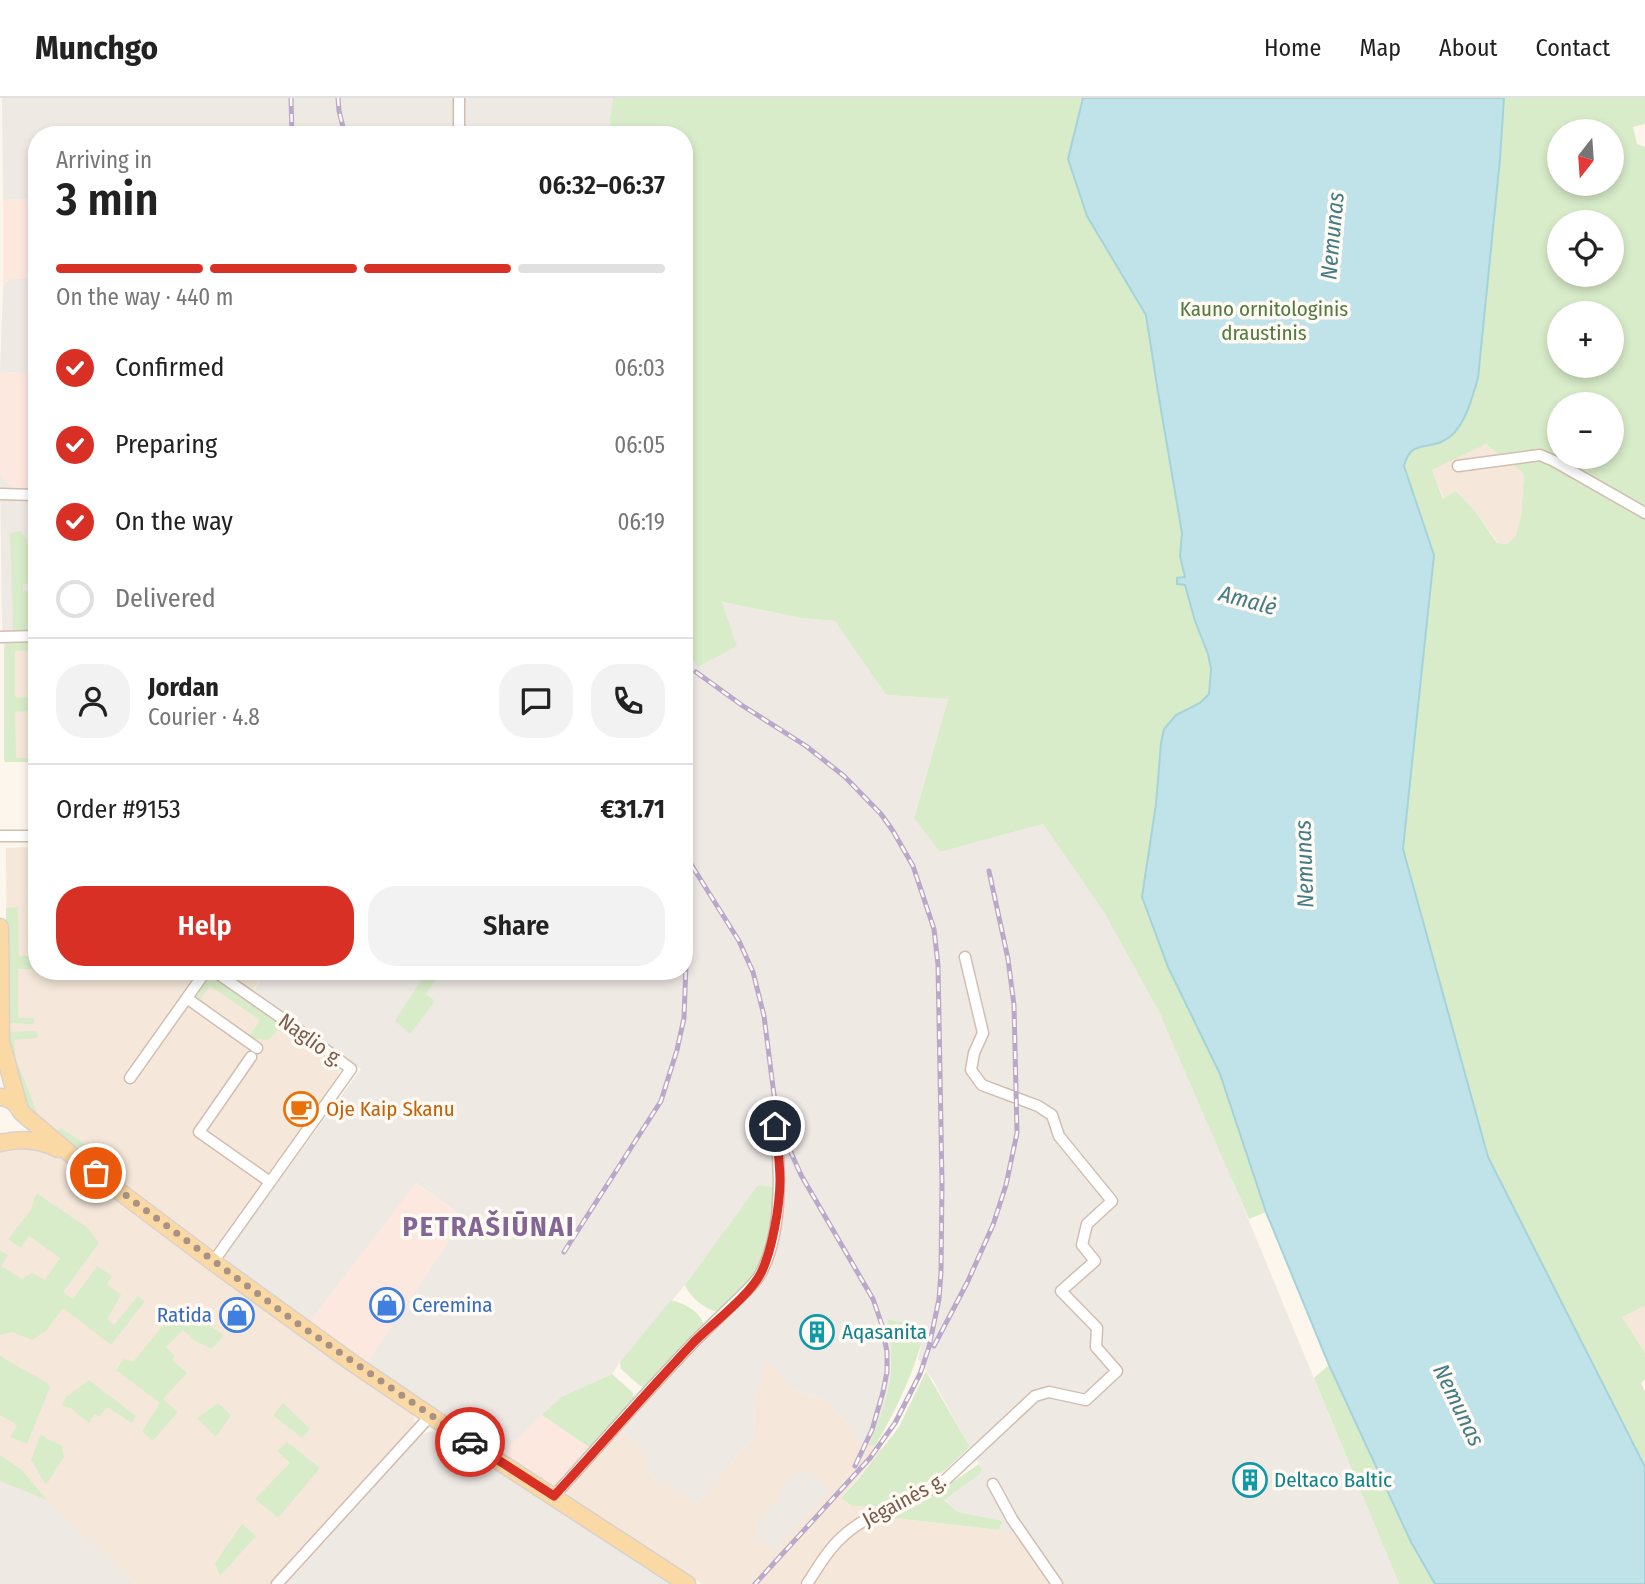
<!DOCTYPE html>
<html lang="en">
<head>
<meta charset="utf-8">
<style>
	body { margin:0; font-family:"Fira Sans Condensed",sans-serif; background:#f2f2f2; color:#222; height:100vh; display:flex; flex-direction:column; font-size:26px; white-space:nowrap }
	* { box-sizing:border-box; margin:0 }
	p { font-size:23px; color:#767676 }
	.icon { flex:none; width:38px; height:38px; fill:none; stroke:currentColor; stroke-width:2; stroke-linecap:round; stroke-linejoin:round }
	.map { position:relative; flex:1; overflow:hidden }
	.details { position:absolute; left:28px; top:28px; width:665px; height:854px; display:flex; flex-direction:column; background:#fff; border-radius:28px; box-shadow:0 4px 10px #0003 }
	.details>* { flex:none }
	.needle { width:46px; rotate:197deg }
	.tools { position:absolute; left:1547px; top:21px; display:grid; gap:14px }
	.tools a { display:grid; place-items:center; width:77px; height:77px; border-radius:50%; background:#fff; box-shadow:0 4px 10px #0003; font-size:35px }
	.pin { position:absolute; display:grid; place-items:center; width:60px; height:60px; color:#fff; margin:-30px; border:4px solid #fff; border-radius:50%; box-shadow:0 2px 7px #0007 }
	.courier { position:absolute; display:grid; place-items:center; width:70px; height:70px; margin:-35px; border:5px solid #d93025; border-radius:50%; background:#fff; color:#222; box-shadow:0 2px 9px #0007 }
	.head em { font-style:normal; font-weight:600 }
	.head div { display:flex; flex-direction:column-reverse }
	.head { display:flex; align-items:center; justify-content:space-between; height:119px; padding:0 28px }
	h1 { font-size:46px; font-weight:600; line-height:52px }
	.bar { display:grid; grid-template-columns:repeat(4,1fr); gap:10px 7px; align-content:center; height:84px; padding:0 28px }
	.bar i { height:9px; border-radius:5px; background:#e0e0e0 }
	.bar .selected { background:#d93025 }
	.bar p { grid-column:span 4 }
	.line { display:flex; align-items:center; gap:18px; padding:0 28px; border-top:2px solid #e0e0e0 }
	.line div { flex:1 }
	.round { display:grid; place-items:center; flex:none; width:74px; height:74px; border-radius:28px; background:#f2f2f2 }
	ol { padding:0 28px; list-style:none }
	li { display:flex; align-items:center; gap:21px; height:77px }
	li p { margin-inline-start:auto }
	li .icon { padding:7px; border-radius:50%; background:#d93025; color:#fff; stroke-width:4 }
	li:last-child { color:#767676 }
	li i { width:38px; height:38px; border:4px solid #e0e0e0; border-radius:50% }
	.button { display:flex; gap:14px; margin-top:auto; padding:14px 28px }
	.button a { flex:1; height:80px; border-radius:28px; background:#d93025; color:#fff; font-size:28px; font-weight:600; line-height:80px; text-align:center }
	.button a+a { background:#f2f2f2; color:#222 }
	header { display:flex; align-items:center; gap:42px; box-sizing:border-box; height:98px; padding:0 35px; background:#fff; border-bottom:2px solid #e0e0e0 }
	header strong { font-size:33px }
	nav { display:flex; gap:38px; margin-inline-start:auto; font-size:24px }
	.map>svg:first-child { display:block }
	.residential { fill:#f5e8da; fill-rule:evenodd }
	.commercial { fill:#fde8e0 }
	.industrial { fill:#efe9e4 }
	.green { fill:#d8ecc9; fill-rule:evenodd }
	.water { fill:#bfe3e8; stroke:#a5d3da; stroke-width:2 }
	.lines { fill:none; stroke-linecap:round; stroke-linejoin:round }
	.street-casing { stroke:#d1beb0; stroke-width:13 }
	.primary-casing { stroke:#dad1cd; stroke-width:19 }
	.street { stroke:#fff; stroke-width:10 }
	.primary { stroke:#fbd9a5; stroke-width:16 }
	.rail-casing { stroke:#b9a8c9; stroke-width:5 }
	.rail { stroke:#fffaf3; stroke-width:2.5; stroke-dasharray:8; stroke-linecap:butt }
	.done { stroke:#a89285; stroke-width:7; stroke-dasharray:0 12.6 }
	.route { stroke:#d93025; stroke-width:9 }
	.labels { text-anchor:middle; stroke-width:7; stroke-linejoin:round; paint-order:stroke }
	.park-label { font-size:21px; fill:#537a41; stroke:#fffaf3 }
	.street-label { font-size:21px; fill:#7a5c4d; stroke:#fffaf3 }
	.food-label { font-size:21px; fill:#c56008; stroke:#fffaf3; text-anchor:start }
	.shop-label { font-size:21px; fill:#366cbe; stroke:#fffaf3; text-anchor:start }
	.culture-label { font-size:21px; fill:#0d838f; stroke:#fffaf3; text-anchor:start }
	.water-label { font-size:23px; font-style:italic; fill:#437c86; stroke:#fffaf3 }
	.district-label { font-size:28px; font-weight:bold; letter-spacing:2px; fill:#846695; stroke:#fffaf3 }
</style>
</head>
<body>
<header>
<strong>Munchgo</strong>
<nav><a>Home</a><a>Map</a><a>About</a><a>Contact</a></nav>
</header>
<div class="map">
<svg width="1645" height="1486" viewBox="0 0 1645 1486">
	<rect width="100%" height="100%" fill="#fdf6ec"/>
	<path class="residential" d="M1486,346L1524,376L1521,418L1517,438L1507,446L1498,445L1475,413L1456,393L1444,401L1430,368Z
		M2,525L3,530L37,535V873H266L247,901L337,964L340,969L339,977L219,1146L212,1153L44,1028L36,1021L7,948L6,750L32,749L31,664H5L4,660V552Z
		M10,1048L49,1052L66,1063L412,1314L415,1322L414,1328L424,1336L279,1486H136L47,1403L0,1383V1051Z
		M1645,1208V1255L1622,1219Z
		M767,1261L795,1293L827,1302L860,1343L882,1351L841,1400L852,1408H878L886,1419L999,1432L1020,1437L1058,1486H702L567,1397V1391L620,1330L650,1362L646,1374L662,1388L667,1382L696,1407L754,1338L755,1301ZM781,1392L829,1393L757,1437L760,1433L754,1427L784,1395Z"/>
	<path class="commercial" d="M37,101V181L8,182L5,184L3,192V102Z
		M0,274L37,275V391L16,390L11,388L0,377Z
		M415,1085L459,1116L462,1123L366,1266L308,1226Z
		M542,1317L590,1350L559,1386L554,1388L550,1387L502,1356Z"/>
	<path class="industrial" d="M2,0H613L610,19V37H37V101L3,102Z
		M11,181H37V275L0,274L3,192L5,184Z
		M0,377L11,388L16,390L37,391V535H12L3,530L2,525Z
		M721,504L801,520L835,523L886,597L948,601L914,719L940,754L1043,726L1105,816L1160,916L1209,1026L1399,1486H1058L1020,1438L999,1432L1003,1423L958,1414L944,1401L980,1376L982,1371L933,1282L918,1261L926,1229L887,1221L891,1260L889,1291L885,1308L869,1347L860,1343L827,1302L795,1293L767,1262L755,1301L754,1338L696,1407L667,1383L662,1388L645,1373L649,1362L614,1323L643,1289L679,1252L751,1183L758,1088L685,1187L620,1264L612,1276L561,1299L502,1356L366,1266L462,1123L459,1116L416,1085L308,1226L221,1162L361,971L253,894L266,873H684V549L698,568Z
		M435,1332L440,1333L674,1486H279L424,1336Z
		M799,1372L815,1377L830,1392L774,1454L756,1438L760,1433L754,1427L783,1395L780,1392Z
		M0,1383L47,1402L136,1486H0Z"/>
	<path class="green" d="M613,0H1645V26L1633,29L1637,46L1645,49V1208L1622,1219L1645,1255V1281L1641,1285L1645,1294V1369L1635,1349L1411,1445L1435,1486H1399L1314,1280L1329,1267L1266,1114L1249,1121L1160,916L1105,816L1043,726L940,754L914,720L948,601L886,597L835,523L801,520L722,504L737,548L698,569L684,549V37H610V19ZM1559,33H1612V86H1559ZM1559,124H1612V177H1559ZM1559,215H1612V268H1559ZM1559,306H1612V359H1559ZM1486,346L1524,376L1521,418L1516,438L1507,446L1497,445L1475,413L1456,393L1443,401L1432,372Z
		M20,433L37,454V487L23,486V493L37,494V535L19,536L13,533L10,435Z
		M13,544H37V552L15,553V599L30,600L29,613L15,614L16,660H37V664H5L4,660V552L6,546Z
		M18,809L19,858H35L34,871H18V920H34V926L7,925L6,810Z
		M427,873H442L426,896L435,903L410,936L395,923Z
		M213,878L300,938L292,941L278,932L268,942L248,940L260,922L210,888L200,901L209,909L207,911L194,901L208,879Z
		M35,933L37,934L38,940L14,942L16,961L39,1020L57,1034L61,1030L124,1072L116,1081L44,1028L29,1012L10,962L7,934Z
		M758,1087L774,1089C770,1114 767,1164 750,1184C741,1195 728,1204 718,1214C704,1211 690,1199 685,1187Z
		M36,1095L88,1130L99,1145L63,1194L73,1201L97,1168L112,1178L107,1186L121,1197L107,1221L114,1227L138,1198L145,1203L111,1247L63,1210L46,1233L32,1242L12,1234L0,1237V1152L8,1157L1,1168L22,1181L32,1175L45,1182L60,1160L29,1138L21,1150L8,1141L31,1112Z
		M671,1202C685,1206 699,1212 704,1227L643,1289L639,1287L621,1271L620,1264Z
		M179,1208L224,1237L212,1251L197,1244L183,1232L166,1249L175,1258L172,1262L187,1275L163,1301L178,1314L153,1343L142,1333L160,1305L116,1272L124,1261L133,1264Z
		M887,1221L926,1229C915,1272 897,1311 875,1348L869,1347C881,1318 892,1292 891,1260C891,1247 888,1234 887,1221Z
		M0,1258L47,1285L50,1289L27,1346L10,1339L17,1327L0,1317Z
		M926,1273L970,1349L944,1373L919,1389L878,1408H852L841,1400L859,1380L899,1329Z
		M612,1276L632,1294L634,1299L590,1350L542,1317L561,1299Z
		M89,1282L136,1318L132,1325L107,1309L99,1319L95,1316L89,1325L75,1314V1313C71,1309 67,1310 62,1307L66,1299Z
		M218,1305L231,1317L216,1339L197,1320Z
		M283,1305L310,1331L302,1340L273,1317Z
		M41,1336L52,1344L53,1343L62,1348L64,1359L46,1387L31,1362Z
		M287,1344L320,1370L278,1420L255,1401L290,1365L277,1353Z
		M0,1357L22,1372L47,1402L0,1383Z
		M979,1366L982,1371L980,1376L944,1402L958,1414L1003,1423L999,1432L886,1419L928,1401Z
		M242,1426L256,1438L220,1478L215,1465Z"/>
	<path class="water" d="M1083,0H1504L1500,61L1478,280C1472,300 1464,334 1443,343C1425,352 1411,342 1404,368L1434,457L1403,751L1488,1059L1645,1369V1486H1435L1411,1444L1329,1267L1266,1114L1220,976L1168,869L1142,799L1156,706L1161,645L1164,631L1176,617L1200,605L1209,596L1211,571L1208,556L1195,523L1185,487L1177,486V480L1185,479L1180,458L1182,435L1158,294L1146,217L1087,118L1068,61Z"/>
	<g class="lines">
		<g class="street-casing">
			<path id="street" d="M459,37V0
				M1458,368L1540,357L1554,363L1645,415
				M0,396L37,397
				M0,539L37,538
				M0,738H37
				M188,901L257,950
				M251,959L199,1034L270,1084
				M130,980L206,873
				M213,1164L351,971L306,937L214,873
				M993,1386L1012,1421L1057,1486
				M554,1398C600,1347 646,1294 694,1244C708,1230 722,1217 736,1203C745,1194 755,1186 761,1175C783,1134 783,1057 770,1013
				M277,1486L431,1317
				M807,1486C817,1471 826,1454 840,1441C868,1413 909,1405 942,1385L1035,1298L1049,1294L1086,1302L1117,1273L1096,1249L1097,1230L1061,1193L1095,1163L1082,1147L1087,1126L1112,1103L1059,1038L1052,1017L1038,1008L982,987L971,972L974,955L983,935L965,859"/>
		</g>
		<g class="primary-casing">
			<path id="primary" d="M0,829L1,943L19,1009
				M0,999C9,1000 16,1004 20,1012
				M21,1014L75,1060L213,1164L351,1264L469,1344L687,1486
				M0,1045C21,1040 39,1041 58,1051"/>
		</g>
		<use href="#street" class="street"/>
		<use href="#primary" class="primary"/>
		<g class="rail-casing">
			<path id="rail" d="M291,0L292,37
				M338,0L339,13L345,37
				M696,574L743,608L806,648L844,678L881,716L893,733L913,768L934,831L938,867L942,1085L941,1174L939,1201L929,1249L920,1276L895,1325L870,1360L755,1486
				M684,755L739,843L753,874L764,918L774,997L788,1048L801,1077L873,1201L882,1227L887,1254V1274L883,1294L872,1332L855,1368
				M564,1154L661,1003L677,952L684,920L686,867L684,852
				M934,1248L968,1183L993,1127L1006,1087L1017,1035L1014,907L1008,861L989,773"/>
		</g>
		<use href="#rail" class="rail"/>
	</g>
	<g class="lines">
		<path class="done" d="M96,1075L301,1228L470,1344"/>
		<path class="route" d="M470,1344L554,1398C601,1347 646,1295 694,1244C713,1225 749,1198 761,1175C772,1153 780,1107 780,1082C780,1064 777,1046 775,1028"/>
	</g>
	<defs>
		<g id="cafe-ring" transform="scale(1.75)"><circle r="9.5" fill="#fffaf3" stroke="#e8710a" stroke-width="1.5"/><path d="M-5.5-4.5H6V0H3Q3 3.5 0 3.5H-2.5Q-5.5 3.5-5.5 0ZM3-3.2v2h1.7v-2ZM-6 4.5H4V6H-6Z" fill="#e8710a"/></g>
		<g id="shop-ring" transform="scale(1.75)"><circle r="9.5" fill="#fffaf3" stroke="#3f7fe0" stroke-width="1.5"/><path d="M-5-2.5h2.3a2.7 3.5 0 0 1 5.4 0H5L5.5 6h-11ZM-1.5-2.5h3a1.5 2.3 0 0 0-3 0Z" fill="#3f7fe0"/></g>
		<g id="building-ring" transform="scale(1.75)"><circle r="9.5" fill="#fffaf3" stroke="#0f9aa8" stroke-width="1.5"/><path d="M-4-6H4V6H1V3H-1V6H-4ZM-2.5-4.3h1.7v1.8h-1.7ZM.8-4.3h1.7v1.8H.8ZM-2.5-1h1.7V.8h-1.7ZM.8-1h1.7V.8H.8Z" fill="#0f9aa8"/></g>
	</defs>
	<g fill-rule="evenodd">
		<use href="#cafe-ring" x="301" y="1011"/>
		<use href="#shop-ring" x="387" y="1207"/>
		<use href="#shop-ring" x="237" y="1217"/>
		<use href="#building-ring" x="817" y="1234"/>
		<use href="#building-ring" x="1250" y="1382"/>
	</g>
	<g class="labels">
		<g class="park-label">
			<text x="1264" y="218">Kauno ornitologinis<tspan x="1264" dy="24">draustinis</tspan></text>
		</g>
		<g class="street-label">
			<text transform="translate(311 942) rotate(36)" y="7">Naglio g.</text>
			<text transform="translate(904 1402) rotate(-28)" y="7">Jėgainės g.</text>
		</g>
		<g class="food-label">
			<text x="326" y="1018">Oje Kaip Skanu</text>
		</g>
		<g class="shop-label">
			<text x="412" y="1214">Ceremina</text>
			<text x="212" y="1224" text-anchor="end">Ratida</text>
		</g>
		<g class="culture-label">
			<text x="842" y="1241">Aqasanita</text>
			<text x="1274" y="1389">Deltaco Baltic</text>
		</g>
		<g class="water-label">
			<text transform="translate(1332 138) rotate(-85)" y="8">Nemunas</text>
			<text transform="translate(1248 502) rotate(15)" y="8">Amalė</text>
			<text transform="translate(1304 766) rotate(-92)" y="8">Nemunas</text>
			<text transform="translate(1459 1307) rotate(64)" y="8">Nemunas</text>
		</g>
		<g class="district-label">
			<text x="489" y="1138">PETRAŠIŪNAI</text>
		</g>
	</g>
</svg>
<div class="tools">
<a><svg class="needle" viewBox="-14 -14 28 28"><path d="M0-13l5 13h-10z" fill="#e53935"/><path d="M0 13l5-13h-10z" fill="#767676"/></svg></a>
<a><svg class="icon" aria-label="locate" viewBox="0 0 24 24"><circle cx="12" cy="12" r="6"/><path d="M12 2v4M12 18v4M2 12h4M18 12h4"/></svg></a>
<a>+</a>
<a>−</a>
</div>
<div class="pin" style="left:96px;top:1075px;background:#ea580c"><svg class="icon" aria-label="bag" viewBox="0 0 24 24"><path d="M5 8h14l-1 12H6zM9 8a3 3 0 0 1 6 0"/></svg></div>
<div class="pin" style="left:775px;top:1028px;background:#1f2937"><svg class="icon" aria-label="home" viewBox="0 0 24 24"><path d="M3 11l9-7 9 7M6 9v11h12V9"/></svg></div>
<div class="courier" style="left:470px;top:1344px"><svg class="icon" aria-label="car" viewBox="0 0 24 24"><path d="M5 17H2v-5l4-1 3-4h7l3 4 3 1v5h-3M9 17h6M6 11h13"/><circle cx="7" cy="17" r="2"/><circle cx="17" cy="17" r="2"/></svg></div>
<section class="details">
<div class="head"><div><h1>3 min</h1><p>Arriving in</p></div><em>06:32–06:37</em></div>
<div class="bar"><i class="selected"></i><i class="selected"></i><i class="selected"></i><i></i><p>On the way · 440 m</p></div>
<ol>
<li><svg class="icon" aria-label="check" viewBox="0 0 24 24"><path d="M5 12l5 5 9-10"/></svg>Confirmed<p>06:03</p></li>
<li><svg class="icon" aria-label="check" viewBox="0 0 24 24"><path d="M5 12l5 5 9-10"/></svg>Preparing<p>06:05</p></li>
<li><svg class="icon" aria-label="check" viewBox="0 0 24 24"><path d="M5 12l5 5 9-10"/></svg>On the way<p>06:19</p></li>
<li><i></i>Delivered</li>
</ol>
<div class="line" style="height:126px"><a class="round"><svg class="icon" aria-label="person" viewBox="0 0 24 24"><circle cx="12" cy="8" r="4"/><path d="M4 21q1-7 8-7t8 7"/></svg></a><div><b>Jordan</b><p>Courier · 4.8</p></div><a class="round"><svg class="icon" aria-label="chat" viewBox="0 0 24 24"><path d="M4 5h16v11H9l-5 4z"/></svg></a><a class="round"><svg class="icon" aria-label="phone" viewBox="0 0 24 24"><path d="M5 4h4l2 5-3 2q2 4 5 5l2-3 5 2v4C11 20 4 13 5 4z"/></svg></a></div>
<div class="line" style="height:91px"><div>Order #9153</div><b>€31.71</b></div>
<div class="button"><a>Help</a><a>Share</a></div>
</section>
</div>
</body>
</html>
